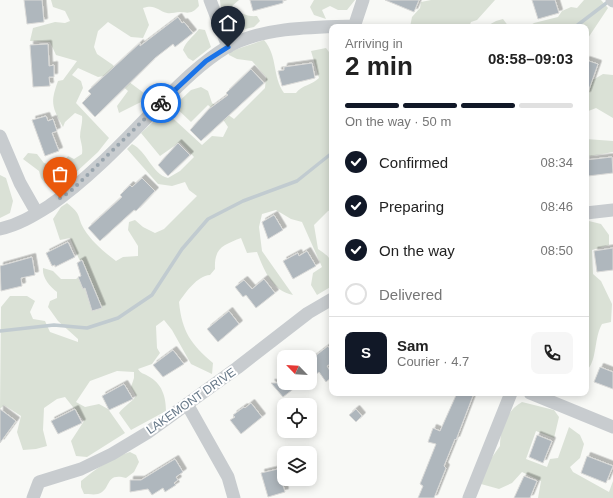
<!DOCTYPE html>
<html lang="en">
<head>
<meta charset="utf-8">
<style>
	body { margin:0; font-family:Arial,sans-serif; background:#f6f6f6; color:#222; height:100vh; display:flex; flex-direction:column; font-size:15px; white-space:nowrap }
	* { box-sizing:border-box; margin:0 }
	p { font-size:13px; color:#767676 }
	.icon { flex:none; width:22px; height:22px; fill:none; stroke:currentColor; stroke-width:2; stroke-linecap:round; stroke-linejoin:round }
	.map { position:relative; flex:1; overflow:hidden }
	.sheet { position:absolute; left:329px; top:24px; width:260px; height:372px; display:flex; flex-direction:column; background:#fff; border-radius:8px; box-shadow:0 2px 10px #0003 }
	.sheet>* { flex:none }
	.needle { width:26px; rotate:295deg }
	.controls { position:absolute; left:277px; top:350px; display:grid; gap:8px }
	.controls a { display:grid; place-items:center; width:40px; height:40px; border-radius:8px; background:#fff; box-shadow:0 2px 10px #0003; font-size:20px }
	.pin { position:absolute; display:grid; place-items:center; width:34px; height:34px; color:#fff; margin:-41px -17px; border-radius:50% 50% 50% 0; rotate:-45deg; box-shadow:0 0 4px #0007 }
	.pin .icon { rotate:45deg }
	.courier { position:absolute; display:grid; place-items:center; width:40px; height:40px; margin:-20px; border:3px solid #1a73e8; border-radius:50%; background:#fff; color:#222; box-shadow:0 1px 5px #0007 }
	.head em { font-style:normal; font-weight:700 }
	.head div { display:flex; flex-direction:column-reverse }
	.head { display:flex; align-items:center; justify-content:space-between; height:68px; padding:0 16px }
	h1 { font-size:26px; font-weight:700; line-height:30px }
	.bar { display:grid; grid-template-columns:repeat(4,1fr); gap:6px 4px; align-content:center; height:48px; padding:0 16px }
	.bar i { height:5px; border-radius:3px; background:#e0e0e0 }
	.bar .selected { background:#111827 }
	.bar p { grid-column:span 4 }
	.line { display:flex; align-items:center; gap:10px; padding:0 16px; border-top:1px solid #e0e0e0 }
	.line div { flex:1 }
	.round { display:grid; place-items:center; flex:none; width:42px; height:42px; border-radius:8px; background:#f6f6f6 }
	ol { padding:0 16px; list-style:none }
	li { display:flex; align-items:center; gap:12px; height:44px }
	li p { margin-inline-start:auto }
	li .icon { padding:4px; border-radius:50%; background:#111827; color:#fff; stroke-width:4 }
	li:last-child { color:#767676 }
	li i { width:22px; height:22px; border:2px solid #e0e0e0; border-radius:50% }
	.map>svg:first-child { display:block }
	.green { fill:#dae1d6 }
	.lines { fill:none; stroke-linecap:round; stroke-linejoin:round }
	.stream { stroke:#c1cbd0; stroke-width:3.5 }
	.building { fill:#afb7bd; stroke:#dadad8; filter:url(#shadow) }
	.minor { stroke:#c8cccf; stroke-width:13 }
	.done { stroke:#99a5ae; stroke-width:4; stroke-dasharray:0 7.2 }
	.route { stroke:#1a73e8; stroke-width:5 }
	.labels { text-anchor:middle; stroke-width:4; stroke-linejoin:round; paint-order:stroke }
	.street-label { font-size:12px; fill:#667888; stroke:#fff }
</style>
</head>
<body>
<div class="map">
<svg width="613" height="498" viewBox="0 0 613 498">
	<defs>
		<filter id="shadow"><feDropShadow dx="3.5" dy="-3.5" stdDeviation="0" flood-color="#0004"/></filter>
	</defs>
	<rect width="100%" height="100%" fill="#f8f9f6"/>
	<path class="green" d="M51,0H198L199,6C192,14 189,13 180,12C175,12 171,14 167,13C157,10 155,4 143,8L149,25L143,38L131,37L108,22L98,31L94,47L97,54L113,65L117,73L148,96L141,102L119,113L117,106L128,91L110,75L98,77L78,68L72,75L81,81L83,88L76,103L109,138L98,152L60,187L45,183L41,178L39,171L23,159L28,153L37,154L44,163L53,165L63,163L68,156L74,159L82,154C83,147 81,143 80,137C80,129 83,123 82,116L75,113L65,122L63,127C52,107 50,103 58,81L63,80L77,61L56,55L50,42L30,41L33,28L55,22L65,23L70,21L65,11L53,7Z
		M220,0H239L232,6C239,13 247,17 257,16L260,21L254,27L236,31C225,22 221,14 220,0Z
		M314,0H355L347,10H338L330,6L322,10L326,19L314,15L310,7Z
		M431,0H495L477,20L471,22L469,27H410L412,17L420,8L421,2Z
		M584,0H601L608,8L586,41V27H528L534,23L558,17L562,11L571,7L577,8Z
		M503,19L509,27H485L496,21Z
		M199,29L205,30L211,47L193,61L188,58L183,50C186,41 193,37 199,29Z
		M264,40C278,56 272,76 284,93H296C302,85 312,85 319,78L311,51L326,48L332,56V210L328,211L314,225L318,249C337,261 332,265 332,286L317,295L311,285L313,273L322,267L302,222L291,219L276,210L262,214L259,227L262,251L293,295C272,291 264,270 257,252L247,253L241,238C223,245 214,248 215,269L210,275C197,276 186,292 179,302C182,332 191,344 213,363L212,374L191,364L172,330L164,320L156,326L157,348L160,353L152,364L138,369C141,374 143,373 148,376C162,383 166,397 166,411L131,430L119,413C124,406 131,403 136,396L131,387L134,378V372L117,371L90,381L76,402L85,407L99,404L108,409L125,433L87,457L76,456L71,441L84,421L65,397L57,399L44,408L43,430L47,446L36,449L23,450L17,432L21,416L4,405L0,409L1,307L10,296H27L35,301L30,312L33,319L45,321L50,332L78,342V339L58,321L48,307L50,301L57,298V292C49,286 42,277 43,268L53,271L61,279H76L87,271L79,259L70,238L60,240L53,219L61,207L67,203C83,216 76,215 84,229C92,242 104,252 116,261L123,257L138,256V246L128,230L129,222L135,220L143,227L155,233L164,229L197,196L189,190L185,182L172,186L158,184L127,149L132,144C147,151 152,174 168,178L180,171L194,157L180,142L160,156L141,133L165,111L202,145L212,136L223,137L228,127L222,118L208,105L191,122L174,106L191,90L201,87L208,91L212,103L234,119L265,88L266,77L252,61L237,59L229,55L228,52Z
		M603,74L613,75V118L596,108L586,112V84Z
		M586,139L613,141V152L586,157Z
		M0,175L6,178L13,201L10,213L0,218Z
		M589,221L601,224L609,235V245L592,250L593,274L601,281L612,304L611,322L602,324C594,338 597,359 588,369L586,368L587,348L586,347V222Z
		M522,402L554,410L559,417L554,438L536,431L526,459L547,467L550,459L558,458L569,427L580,435L584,444L580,458L570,467L573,472L609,492L613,481V498H538L541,481L522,472L512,483L499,489L481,484L490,460L500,446C500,429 507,410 522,402Z
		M130,452L136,455L139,462L134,472L126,478C104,472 112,490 98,494C94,495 88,494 84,494L81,487V481C96,469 112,457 130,452Z"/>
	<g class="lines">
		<path class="stream" d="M575,27L609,1
			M0,331L54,325L87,328L118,318L152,295L182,249L208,219L243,201L297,181L332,153"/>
	</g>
	<path class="building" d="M24,0H42L44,22L27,24Z
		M250,0H283V3L253,11Z
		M385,0H419L414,12Z
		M532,0H555L559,13L538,19Z
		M178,17L182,23L184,22L193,33L175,47L173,44L155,58L95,117L82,103L91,94L88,91L140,43V46Z
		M48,44L49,66L54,65V77H49L50,86L33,87L30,45Z
		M586,60L598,64L587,95H586Z
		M312,63L315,78L282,86L278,71L284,70V67Z
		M251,69L264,83L201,141L190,130L209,109L228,95L226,93Z
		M46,116L48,121L53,119L57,131L52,133L59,151L45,156L32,120Z
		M178,143L190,155L168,176L158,165Z
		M612,157L613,173L588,176L586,160Z
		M142,178L155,191L136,211L134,210L100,241L88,228L122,197L120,195L130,185L132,187Z
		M274,215L283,230L268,239L262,222Z
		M68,242L75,257L55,267V265L52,266L46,253Z
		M613,248V270L597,272L594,251Z
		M307,251L316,266L293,279L283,261L298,253L299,256Z
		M32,257L35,275L21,278L22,286L1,291L0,266Z
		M82,260L102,308L92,311L85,288L83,289L78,277L81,276L77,263Z
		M264,279L275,293L256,308L246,295L243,297L235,287L244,280L252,289Z
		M229,311L239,324L218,342L207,329Z
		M328,346L332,352V363L327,366L332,374V377L326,382L319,372L314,376L310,370V360Z
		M173,350L184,364L163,377L153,365Z
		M600,367L613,372V389L594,382Z
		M271,383H301L283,397Z
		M124,384L133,399L109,410L102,396Z
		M457,393H474L456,440L455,439L444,466L446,468L434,498H418L423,486L420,484L436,444L428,442L433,428L440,431Z
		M251,403L262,417L241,434L230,420L235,417L233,415L244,407L245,408Z
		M0,409L16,421L0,443Z
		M75,409L82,423L58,434L51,421Z
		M356,409L362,416L356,422L349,415Z
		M537,435L552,441L543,463L529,457Z
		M587,456L613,466L606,483L581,473Z
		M175,459L183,472L176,477L178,480L174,483L176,485L165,492L163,488L152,495L148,489L130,492V480H141Z
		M278,469L285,492L268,497L261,473Z
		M524,476L537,481L530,498H514Z"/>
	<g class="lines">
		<path class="minor" d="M210,0L228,47
			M612,0L613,1
			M354,27L363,0
			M0,136L20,183L37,213
			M586,213L613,210
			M0,229C18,225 33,216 49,206C89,179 126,139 160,104C180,84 202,62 227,47C262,27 314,27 354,26
			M530,393L613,427
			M187,404L228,477L234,498
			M33,498L39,482L81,469L112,454L147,433L237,368L308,313L332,299
			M469,498L511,393"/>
	</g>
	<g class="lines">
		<path class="done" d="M60,198L71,191L161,103"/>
		<path class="route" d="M161,103L206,61L228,47"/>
	</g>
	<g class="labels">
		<g class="street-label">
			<text transform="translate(191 401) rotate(-35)" y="4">LAKEMONT DRIVE</text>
		</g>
	</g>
</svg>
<div class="controls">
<a><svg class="needle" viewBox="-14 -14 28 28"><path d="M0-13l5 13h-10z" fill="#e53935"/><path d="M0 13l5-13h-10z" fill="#767676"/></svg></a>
<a><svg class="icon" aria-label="locate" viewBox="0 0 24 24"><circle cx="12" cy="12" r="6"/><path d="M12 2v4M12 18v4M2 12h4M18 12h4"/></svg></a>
<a><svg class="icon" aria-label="layers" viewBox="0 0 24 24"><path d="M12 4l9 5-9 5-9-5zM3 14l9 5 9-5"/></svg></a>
</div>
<div class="pin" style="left:60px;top:198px;background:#ea580c"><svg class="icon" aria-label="bag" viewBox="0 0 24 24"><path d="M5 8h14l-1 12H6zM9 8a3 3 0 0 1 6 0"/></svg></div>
<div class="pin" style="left:228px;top:47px;background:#1f2937"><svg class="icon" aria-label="home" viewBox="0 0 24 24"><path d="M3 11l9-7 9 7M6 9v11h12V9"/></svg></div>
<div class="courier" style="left:161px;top:103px"><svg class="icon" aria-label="bike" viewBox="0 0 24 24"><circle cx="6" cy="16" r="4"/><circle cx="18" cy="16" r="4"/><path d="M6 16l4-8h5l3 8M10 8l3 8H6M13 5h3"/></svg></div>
<section class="sheet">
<div class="head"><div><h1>2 min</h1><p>Arriving in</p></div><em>08:58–09:03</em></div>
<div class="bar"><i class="selected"></i><i class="selected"></i><i class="selected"></i><i></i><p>On the way · 50 m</p></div>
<ol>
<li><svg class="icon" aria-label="check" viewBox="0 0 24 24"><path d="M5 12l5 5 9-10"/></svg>Confirmed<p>08:34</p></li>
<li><svg class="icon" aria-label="check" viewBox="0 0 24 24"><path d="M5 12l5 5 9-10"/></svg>Preparing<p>08:46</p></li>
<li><svg class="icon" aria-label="check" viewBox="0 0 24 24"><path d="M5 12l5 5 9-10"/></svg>On the way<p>08:50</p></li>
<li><i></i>Delivered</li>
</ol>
<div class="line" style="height:72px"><b class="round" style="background:#111827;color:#fff">S</b><div><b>Sam</b><p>Courier · 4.7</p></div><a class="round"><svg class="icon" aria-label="phone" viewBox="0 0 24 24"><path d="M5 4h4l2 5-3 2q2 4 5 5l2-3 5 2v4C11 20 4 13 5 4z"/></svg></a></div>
</section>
</div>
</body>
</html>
